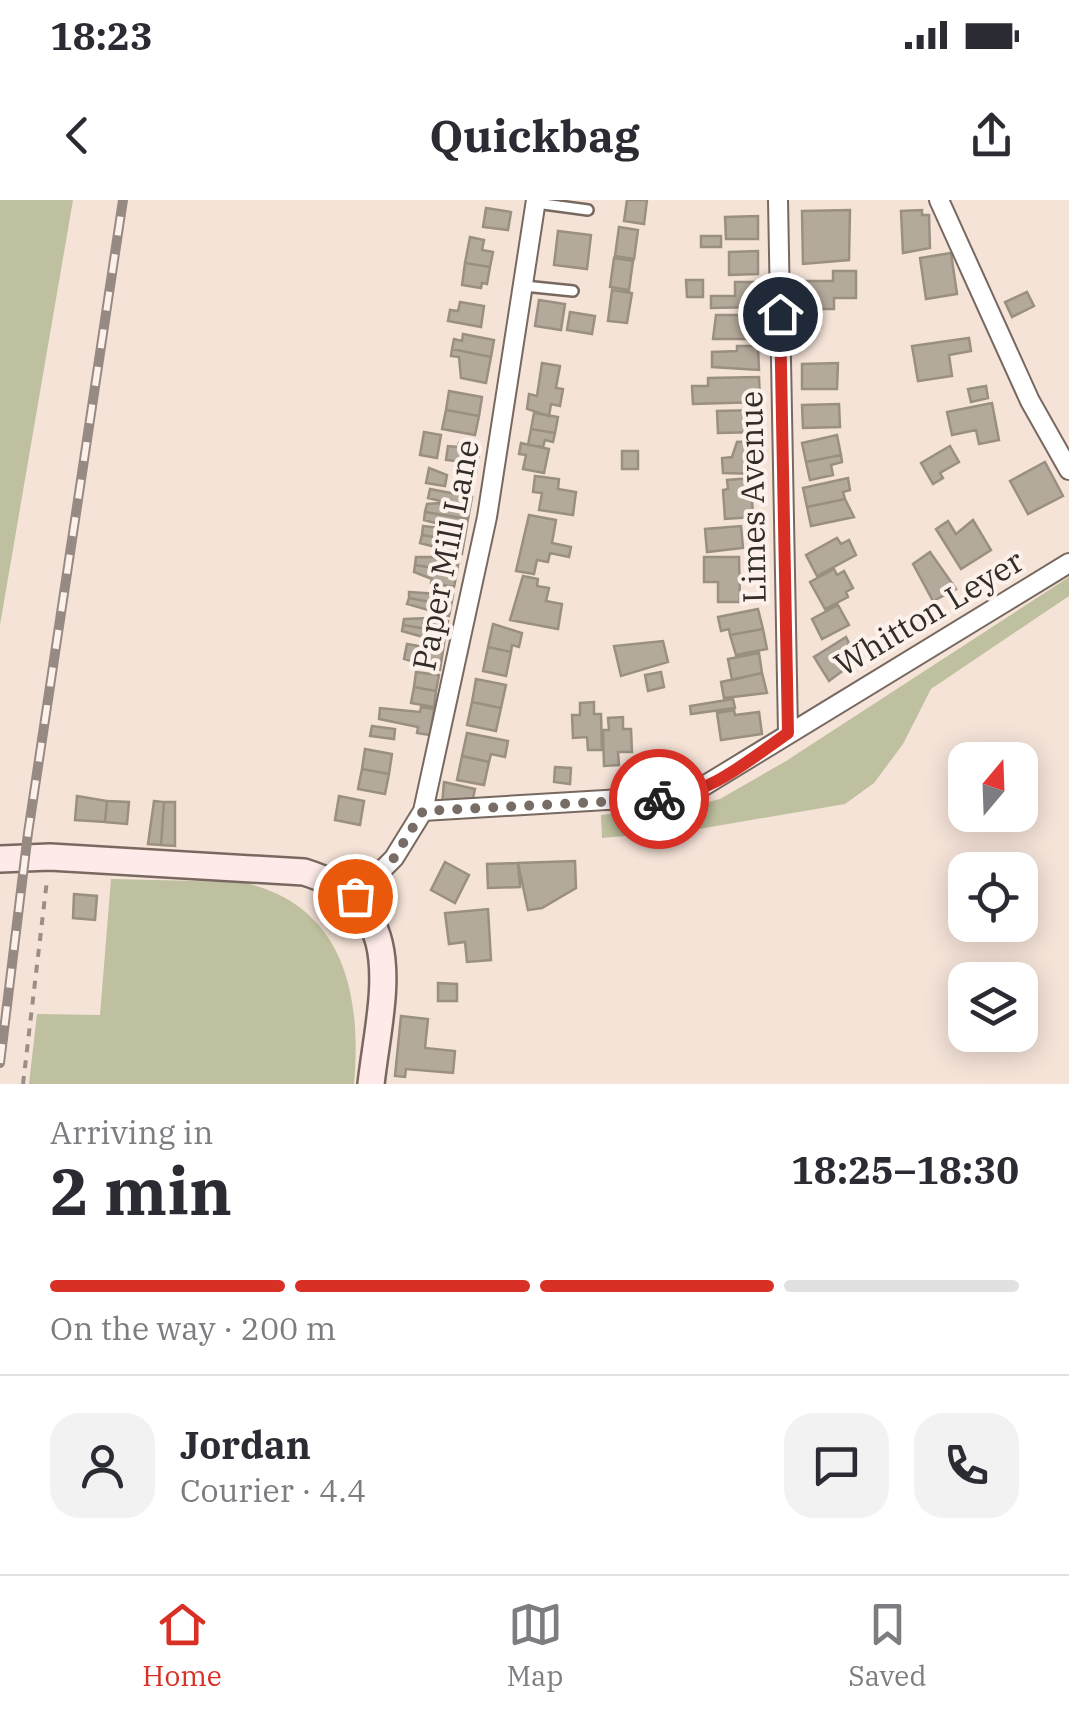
<!DOCTYPE html>
<html lang="en">
<head>
<meta charset="utf-8">
<style>
	body { margin:0; font-family:"IBM Plex Serif",serif; background:#f2f2f3; color:#2b2b33; height:100vh; display:flex; flex-direction:column; font-size:38px; white-space:nowrap }
	* { box-sizing:border-box; margin:0 }
	p { font-size:32px; color:#7c7c81 }
	.icon { flex:none; width:55px; height:55px; fill:none; stroke:currentColor; stroke-width:2; stroke-linecap:round; stroke-linejoin:round }
	.map { position:relative; height:884px; overflow:hidden }
	.panel { display:flex; flex-direction:column; background:#fff; flex:1 }
	.panel>* { flex:none }
	.needle { width:65px; rotate:19deg }
	.buttons { position:absolute; left:948px; top:542px; display:grid; gap:20px }
	.buttons a { display:grid; place-items:center; width:90px; height:90px; border-radius:20px; background:#fff; box-shadow:0 5px 25px #0003; font-size:50px }
	.pin { position:absolute; display:grid; place-items:center; width:85px; height:85px; color:#fff; margin:-42px; border:5px solid #fff; border-radius:50%; box-shadow:0 2px 10px #0007 }
	.courier { position:absolute; display:grid; place-items:center; width:100px; height:100px; margin:-50px; border:8px solid #d93025; border-radius:50%; background:#fff; color:#222; box-shadow:0 2px 12px #0007 }
	.head em { font-style:normal; font-weight:700 }
	.head div { display:flex; flex-direction:column-reverse }
	.head { display:flex; align-items:center; justify-content:space-between; height:170px; padding:0 50px }
	h1 { font-size:65px; font-weight:700; line-height:75px }
	.bar { display:grid; grid-template-columns:repeat(4,1fr); gap:15px 10px; align-content:center; height:120px; padding:0 50px }
	.bar i { height:12px; border-radius:8px; background:#e1e1e2 }
	.bar .current { background:#d93025 }
	.bar p { grid-column:span 4 }
	.line { display:flex; align-items:center; gap:25px; padding:0 50px; border-top:2px solid #e1e1e2 }
	.line div { flex:1 }
	.round { display:grid; place-items:center; flex:none; width:105px; height:105px; border-radius:30px; background:#f2f2f3 }
	.status { display:flex; justify-content:space-between; align-items:center; height:70px; padding:0 50px; background:#fff; direction:ltr }
	.status svg { height:28px; fill:currentColor }
	header { display:flex; justify-content:space-between; align-items:center; height:130px; padding:0 50px; background:#fff; font-size:45px; font-weight:700 }
	.tab-bar { display:flex; justify-content:space-around; align-items:center; height:140px; border-top:2px solid #e1e1e2; background:#fff; font-size:28px; color:#7c7c81 }
	.tab-bar a { display:grid; justify-items:center; gap:5px }
	.tab-bar .current { color:#d93025 }
	.map>svg:first-child { display:block }
	.green { fill:#bec09f }
	.building { fill:#b4aa9b; stroke:#999081; stroke-width:2.5 }
	.lines { fill:none; stroke-linecap:round; stroke-linejoin:round }
	.service-casing { stroke:#786960; stroke-width:14 }
	.minor-casing { stroke:#786960; stroke-width:22 }
	.secondary-casing { stroke:#786960; stroke-width:30 }
	.path { stroke:#9b8e86; stroke-width:4; stroke-dasharray:8 8; stroke-linecap:butt }
	.service { stroke:#fff; stroke-width:9 }
	.minor { stroke:#fff; stroke-width:18 }
	.secondary { stroke:#fdeae9; stroke-width:25 }
	.rail-casing { stroke:#968a82; stroke-width:10 }
	.rail { stroke:#fdf2eb; stroke-width:6; stroke-dasharray:19; stroke-linecap:butt }
	.done { stroke:#776d66; stroke-width:10; stroke-dasharray:0 18 }
	.route { stroke:#d93025; stroke-width:12 }
	.labels { text-anchor:middle; stroke-width:8; stroke-linejoin:round; paint-order:stroke }
	.street-label { font-size:32px; fill:#332d29; stroke:#fdf2eb }
</style>
</head>
<body>
<div class="status"><b>18:23</b><svg viewBox="0 0 49 12"><path d="M0 12V9h3v3zM5 12V6h3v6zM10 12V3h3v9zM15 12V0h3v12zM26 1h20v11H26zM47 4h2v5h-2z"/></svg></div>
<header><svg class="icon" aria-label="back" viewBox="0 0 24 24"><path d="M15 5l-7 7 7 7"/></svg>Quickbag<svg class="icon" aria-label="share" viewBox="0 0 24 24"><path d="M12 15V3M7 8l5-5 5 5M5 13v7h14v-7"/></svg></header>
<div class="map">
<svg width="1069" height="884" viewBox="0 0 1069 884">
	<rect width="100%" height="100%" fill="#f5e3d8"/>
	<path class="green" d="M0,0H73L0,425Z
		M1069,377V396L931,489L903,544L874,583L845,604L693,630L602,638L601,615L688,607L720,599L786,561Z
		M111,679L241,682C344,704 362,794 354,884H29L37,814L100,815Z"/>
	<path class="building" d="M627,0H647L644,24L624,21Z
		M486,8L511,12L508,30L483,27Z
		M850,10L849,60L803,64L802,11Z
		M922,10V15H929L930,48L903,53L901,11Z
		M758,16V39H726L725,17Z
		M619,27L638,30L634,59L615,56Z
		M558,31L591,35L587,69L554,65Z
		M701,36H721V47H701Z
		M470,37L484,40L482,50L493,52L490,67L465,63Z
		M758,51V74L729,75V52Z
		M951,53L957,94L926,99L920,58Z
		M614,58L633,61L629,90L610,87Z
		M465,63L490,67L487,84L482,83L481,88L462,85Z
		M833,71H856V98H834V109H801V81H833Z
		M686,80H703V97H687Z
		M735,82H758V107L711,108V96H735Z
		M612,90L632,93L627,123L608,121Z
		M1027,92L1034,106L1012,117L1005,102Z
		M539,100L565,104L561,130L535,126Z
		M460,102L484,106L481,127L448,121L450,110L458,111Z
		M570,112L595,116L592,134L567,130Z
		M716,115H760L761,139H713Z
		M463,134L494,140L491,157L452,149L454,139L462,141Z
		M969,138L971,151L949,155L952,176L918,181L912,146Z
		M737,146H758L759,170L712,167V152L737,151Z
		M452,149L491,157L486,183L461,178L459,157L451,156Z
		M542,163L560,166L556,188L563,189L560,206L551,204L549,216L527,209L529,194L537,196Z
		M838,163L837,189H802V164Z
		M759,177L760,202L693,204L692,186H708V178Z
		M986,186L988,198L971,202L968,189Z
		M449,191L482,197L479,216L446,210Z
		M992,203L999,240L979,244L976,230L952,235L947,212Z
		M839,204L840,227L803,228L802,205Z
		M446,210L479,216L475,235L442,229Z
		M760,210V232L718,233L717,211Z
		M534,213L558,217L555,233L531,229Z
		M531,229L555,233L553,242L545,240L543,247L528,245Z
		M424,232L441,235L437,258L420,255Z
		M837,235L841,255L806,262L802,243Z
		M757,241L758,274L723,273L722,258L732,257L737,242Z
		M459,243L480,246L476,273L454,270L456,261L446,260L448,246L458,247Z
		M521,243L549,249L544,273L523,269L526,255L519,254Z
		M950,246L959,262L940,273L943,278L933,284L921,263Z
		M622,251H638V269H622Z
		M841,255L842,262L831,265L833,275L810,280L806,262Z
		M1045,262L1063,296L1028,314L1010,281Z
		M429,268L447,275L445,286L426,283Z
		M535,276L559,279L558,289L576,292L573,315L539,310L542,293L533,292Z
		M751,278L753,317L725,319L723,290L728,289L727,280Z
		M848,278L850,290L843,292L845,299L807,307L803,288Z
		M430,289L472,297L470,308L428,298Z
		M845,299L854,317L811,326L807,307Z
		M441,303L470,308L468,319L425,312L427,304Z
		M425,312L468,319L466,331L424,320Z
		M529,315L556,320L552,343L571,347L569,357L550,353L548,362L537,360L534,374L516,371Z
		M973,320L991,350L961,369L936,329L948,321L956,334Z
		M423,326L466,331L464,342L422,335Z
		M741,326L743,348L707,352L705,329Z
		M422,335L464,342L462,354L420,343Z
		M837,338L841,344L849,340L856,355L817,376L806,355Z
		M930,352L956,389L933,401L913,364Z
		M436,353L459,357L457,372L415,365L416,357H436Z
		M704,357H739L740,402H718V382H704Z
		M415,365L457,372L454,387L431,383L432,379L414,372Z
		M834,369L837,375L844,371L853,388L846,392L848,397L825,409L810,382Z
		M523,376L538,379L537,386L549,388L546,401L562,404L558,429L510,420Z
		M409,392L453,395L451,406L409,398Z
		M409,398L451,406L449,416L407,404Z
		M838,405L849,425L822,439L812,419Z
		M758,409L763,429L730,435L729,429L721,431L718,417Z
		M429,418L448,421L446,432L403,425L404,419Z
		M493,424L522,433L519,447L512,445L511,452L488,447Z
		M403,425L446,432L444,443L402,431Z
		M763,429L767,449L736,455L730,435Z
		M846,437L857,460L829,481L814,457Z
		M663,441L668,462L621,476L614,446Z
		M431,442L444,444L440,470L404,459L407,444L430,448Z
		M488,447L511,452L506,476L483,471Z
		M759,453L762,473L732,480L728,459Z
		M416,472L439,475L436,491L414,487Z
		M661,472L664,487L648,491L645,475Z
		M762,473L767,493L724,498L721,482Z
		M476,479L506,485L501,508L472,502Z
		M414,487L436,491L434,507L411,503Z
		M733,499L735,508L691,514L690,506Z
		M472,502L501,508L496,531L467,525Z
		M594,502V514H601L602,550H588L587,537L573,538L572,515H580V503Z
		M421,507L434,509L430,535L417,533L418,527L379,519L380,508L420,512Z
		M734,510L735,515L759,512L762,534L721,540L717,513Z
		M623,517V529H631L632,552H618L619,565L604,566L603,530H609L608,518Z
		M372,526L395,529L394,539L370,536Z
		M467,533L508,541L505,557L491,554L489,562L462,556Z
		M365,549L392,554L389,574L362,569Z
		M462,556L489,562L484,585L457,580Z
		M555,567L571,568L570,584L554,582Z
		M362,569L389,574L385,594L358,589Z
		M444,582L475,589L471,607L442,605Z
		M77,596L107,601L105,622L75,620Z
		M339,596L364,601L360,625L335,620Z
		M107,601L129,602L127,624L105,622Z
		M154,601L164,602L161,645L148,644Z
		M164,602H175V646L161,645Z
		M575,661L576,688L542,708L528,710L518,663Z
		M445,662L469,675L455,703L431,690Z
		M518,663L520,687L488,688L487,664Z
		M74,694L97,696L95,720L73,718Z
		M488,709L491,760L467,762L465,742L449,744L445,713Z
		M438,783L457,784V801H438Z
		M401,816L428,819L425,848L455,851L453,873L406,869L405,877L395,876Z"/>
	<g class="lines">
		<g class="service-casing">
			<path id="service" d="M536,3L588,10
				M524,86L573,91"/>
		</g>
		<g class="minor-casing">
			<path id="minor" d="M778,0L788,533
				M939,0L1030,201L1069,270
				M423,611L689,595L1069,363
				M355,697L394,658L423,611L487,317L536,0"/>
		</g>
		<g class="secondary-casing">
			<path id="secondary" d="M0,659L50,657L304,672C412,705 381,797 371,884"/>
		</g>
		<path class="path" d="M23,884L47,680"/>
		<use href="#service" class="service"/>
		<use href="#minor" class="minor"/>
		<use href="#secondary" class="secondary"/>
		<g class="rail-casing">
			<path id="rail" d="M0,863L28,633L123,0"/>
		</g>
		<use href="#rail" class="rail"/>
	</g>
	<g class="lines">
		<path class="done" d="M355,696L394,658L423,611L659,599"/>
		<path class="route" d="M659,599C709,595 748,561 788,533L780,114"/>
	</g>
	<g class="labels">
		<g class="street-label">
			<text transform="translate(753 297) rotate(-91)" y="11">Limes Avenue</text>
			<text transform="translate(446 355) rotate(-79)" y="11">Paper Mill Lane</text>
			<text transform="translate(929 413) rotate(-31)" y="11">Whitton Leyer</text>
		</g>
	</g>
</svg>
<div class="buttons">
<a><svg class="needle" viewBox="-14 -14 28 28"><path d="M0-13l5 13h-10z" fill="#e53935"/><path d="M0 13l5-13h-10z" fill="#7c7c81"/></svg></a>
<a><svg class="icon" aria-label="locate" viewBox="0 0 24 24"><circle cx="12" cy="12" r="6"/><path d="M12 2v4M12 18v4M2 12h4M18 12h4"/></svg></a>
<a><svg class="icon" aria-label="layers" viewBox="0 0 24 24"><path d="M12 4l9 5-9 5-9-5zM3 14l9 5 9-5"/></svg></a>
</div>
<div class="pin" style="left:355px;top:696px;background:#ea580c"><svg class="icon" aria-label="bag" viewBox="0 0 24 24"><path d="M5 8h14l-1 12H6zM9 8a3 3 0 0 1 6 0"/></svg></div>
<div class="pin" style="left:780px;top:114px;background:#1f2937"><svg class="icon" aria-label="home" viewBox="0 0 24 24"><path d="M3 11l9-7 9 7M6 9v11h12V9"/></svg></div>
<div class="courier" style="left:659px;top:599px"><svg class="icon" aria-label="bike" viewBox="0 0 24 24"><circle cx="6" cy="16" r="4"/><circle cx="18" cy="16" r="4"/><path d="M6 16l4-8h5l3 8M10 8l3 8H6M13 5h3"/></svg></div>
</div>
<section class="panel">
<div class="head"><div><h1>2 min</h1><p>Arriving in</p></div><em>18:25–18:30</em></div>
<div class="bar"><i class="current"></i><i class="current"></i><i class="current"></i><i></i><p>On the way · 200 m</p></div>
<div class="line" style="height:180px"><a class="round"><svg class="icon" aria-label="person" viewBox="0 0 24 24"><circle cx="12" cy="8" r="4"/><path d="M4 21q1-7 8-7t8 7"/></svg></a><div><b>Jordan</b><p>Courier · 4.4</p></div><a class="round"><svg class="icon" aria-label="chat" viewBox="0 0 24 24"><path d="M4 5h16v11H9l-5 4z"/></svg></a><a class="round"><svg class="icon" aria-label="phone" viewBox="0 0 24 24"><path d="M5 4h4l2 5-3 2q2 4 5 5l2-3 5 2v4C11 20 4 13 5 4z"/></svg></a></div>
</section>
<nav class="tab-bar">
<a class="current"><svg class="icon" aria-label="home" viewBox="0 0 24 24"><path d="M3 11l9-7 9 7M6 9v11h12V9"/></svg>Home</a>
<a><svg class="icon" aria-label="map" viewBox="0 0 24 24"><path d="M3 6l6-2 6 2 6-2v14l-6 2-6-2-6 2zM9 4v14M15 6v14"/></svg>Map</a>
<a><svg class="icon" aria-label="saved" viewBox="0 0 24 24"><path d="M7 4h10v16l-5-4-5 4z"/></svg>Saved</a>
</nav>
</body>
</html>
